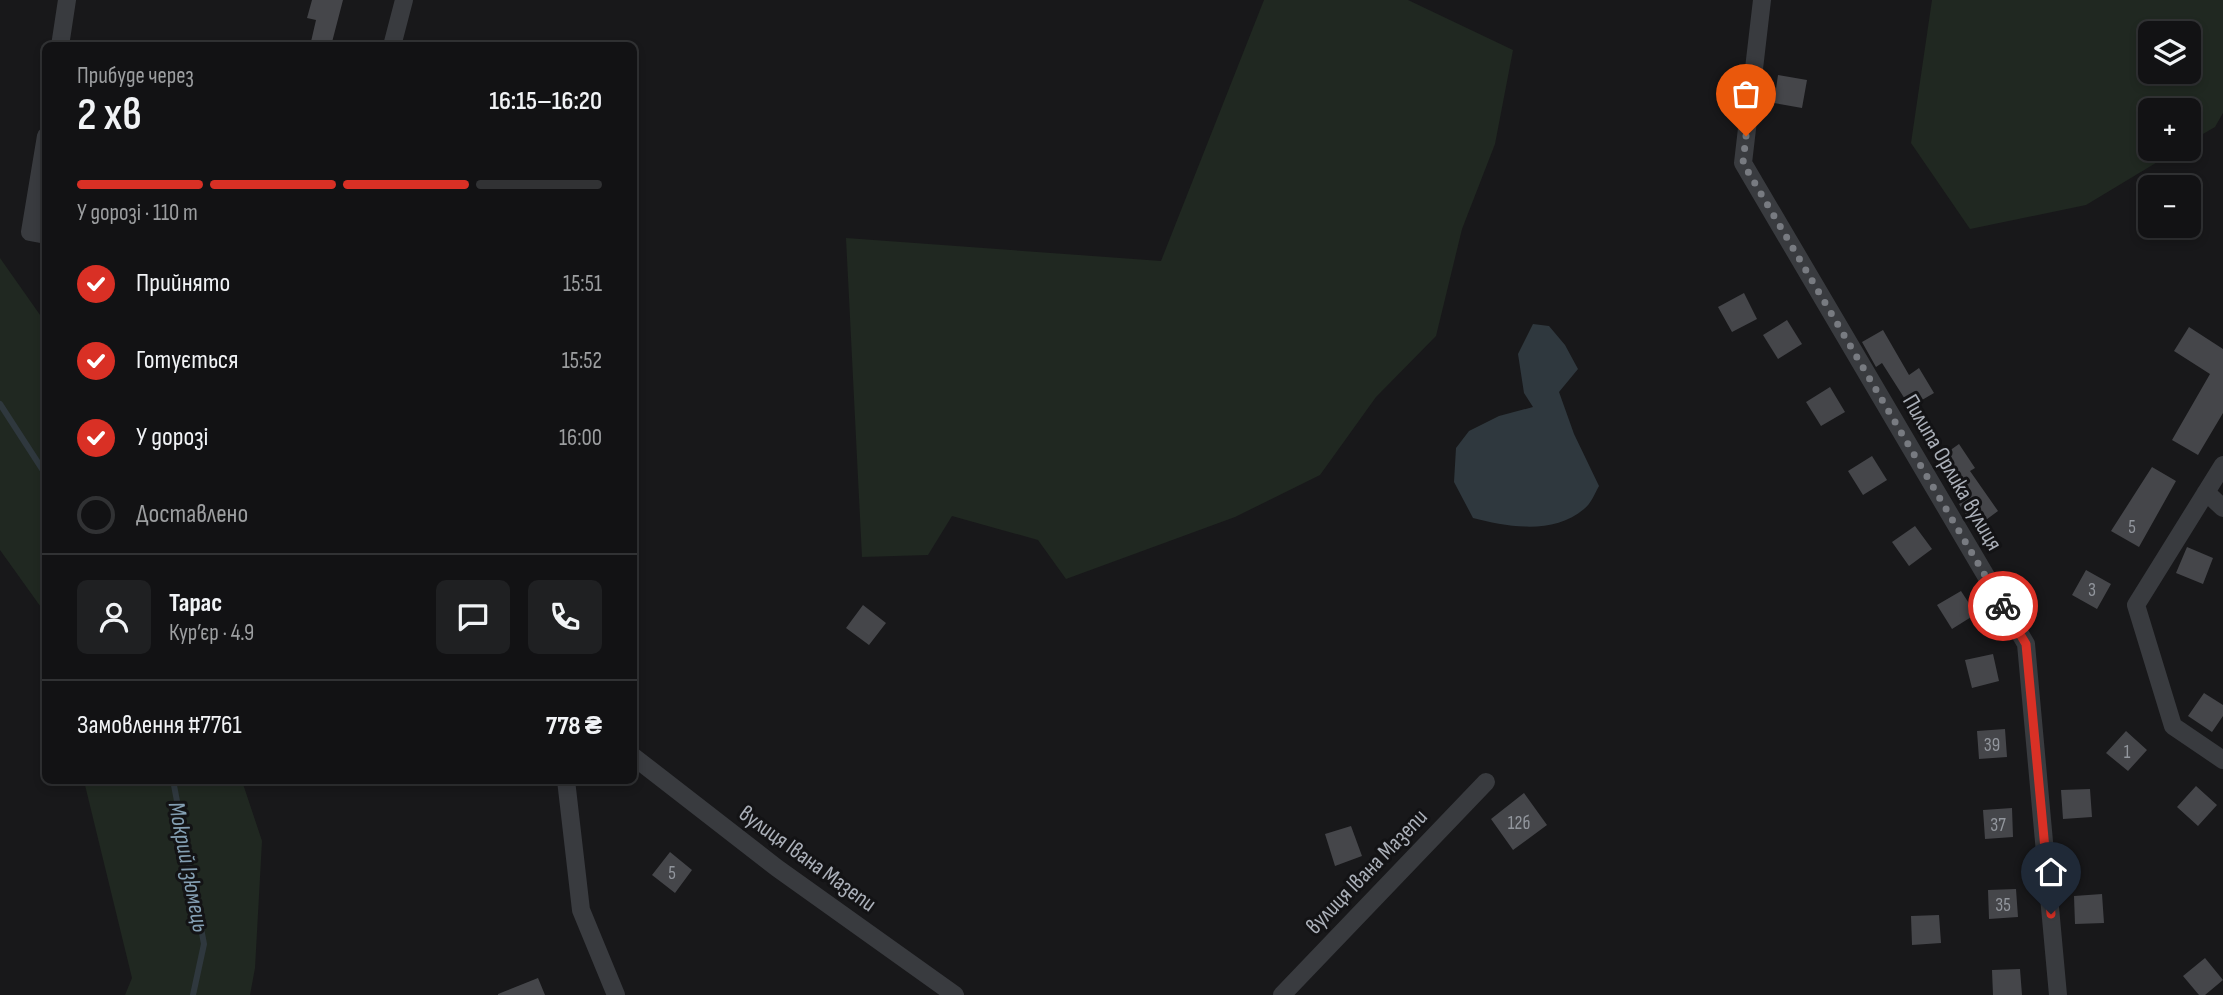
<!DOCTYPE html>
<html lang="uk">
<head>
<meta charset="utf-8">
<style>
	body { margin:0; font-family:"Sofia Sans Condensed",sans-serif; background:#1f2022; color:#f1f3f6; height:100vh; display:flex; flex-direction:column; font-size:26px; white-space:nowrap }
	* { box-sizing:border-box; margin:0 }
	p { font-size:23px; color:#9c9ea0 }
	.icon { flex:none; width:38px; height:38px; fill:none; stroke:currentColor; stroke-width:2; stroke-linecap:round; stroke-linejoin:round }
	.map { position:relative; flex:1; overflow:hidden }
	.sheet { position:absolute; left:42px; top:42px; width:595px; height:742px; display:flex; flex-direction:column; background:#121214; border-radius:10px; box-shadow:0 4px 10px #0003,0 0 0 2px #313234 }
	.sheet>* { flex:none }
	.fabs { position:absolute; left:2138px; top:21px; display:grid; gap:14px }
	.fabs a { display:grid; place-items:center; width:63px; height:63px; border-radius:10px; background:#121214; box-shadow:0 4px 10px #0003,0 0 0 2px #313234; font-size:35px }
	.pin { position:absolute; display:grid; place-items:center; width:60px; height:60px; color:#fff; margin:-72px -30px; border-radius:50% 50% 50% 0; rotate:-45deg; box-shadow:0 0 7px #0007 }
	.pin .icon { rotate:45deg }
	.courier { position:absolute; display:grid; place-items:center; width:70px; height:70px; margin:-35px; border:5px solid #d93025; border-radius:50%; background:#fff; color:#222; box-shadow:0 2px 9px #0007 }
	.head em { font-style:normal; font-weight:600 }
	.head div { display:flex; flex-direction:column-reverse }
	.head { display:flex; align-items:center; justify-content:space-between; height:119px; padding:0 35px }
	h1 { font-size:46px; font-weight:600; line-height:52px }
	.bar { display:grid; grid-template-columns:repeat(4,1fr); gap:10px 7px; align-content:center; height:84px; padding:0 35px }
	.bar i { height:9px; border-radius:5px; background:#313234 }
	.bar .active { background:#d93025 }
	.bar p { grid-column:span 4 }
	.line { display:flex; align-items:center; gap:18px; padding:0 35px; border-top:2px solid #313234 }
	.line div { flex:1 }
	.round { display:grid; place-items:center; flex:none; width:74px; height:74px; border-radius:10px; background:#1f2022 }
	ol { padding:0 35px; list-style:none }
	li { display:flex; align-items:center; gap:21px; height:77px }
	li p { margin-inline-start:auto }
	li .icon { padding:7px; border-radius:50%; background:#d93025; color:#fff; stroke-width:4 }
	li:last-child { color:#9c9ea0 }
	li i { width:38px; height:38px; border:4px solid #313234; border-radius:50% }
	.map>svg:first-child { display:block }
	.green { fill:#202821; fill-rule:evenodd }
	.water { fill:#2f383e }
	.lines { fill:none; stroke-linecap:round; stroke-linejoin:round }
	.stream { stroke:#2f383e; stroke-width:6 }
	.building { fill:#45464a }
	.street { stroke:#393b3f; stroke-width:18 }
	.done { stroke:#787b81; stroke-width:7; stroke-dasharray:0 12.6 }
	.route { stroke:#d93025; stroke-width:9 }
	.labels { text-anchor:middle; stroke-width:6; stroke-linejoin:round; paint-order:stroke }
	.number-label { font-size:19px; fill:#92969d }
	.street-label { font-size:23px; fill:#abb0b9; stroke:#131315 }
	.water-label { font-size:24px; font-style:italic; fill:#849fb3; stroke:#131315 }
</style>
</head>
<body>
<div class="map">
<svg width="2223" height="995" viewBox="0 0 2223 995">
	<rect width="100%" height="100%" fill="#18181a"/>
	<path class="green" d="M1264,0H1408L1513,50L1495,144L1462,229L1436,336L1376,397L1320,475L1235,517L1066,579L1038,540L952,516L928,555L862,557L846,238L1161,261Z
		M1932,0H2223V113L2215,127L2189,142V110H2151V149H2179L2086,205L1970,229L1911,143ZM2189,33V72H2151V33Z
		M0,258L45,322V620L43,610L0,550Z
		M84,781H242L262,841L255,968L250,995H125L132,978Z"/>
	<path class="water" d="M1533,324L1549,326L1565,345L1578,369L1559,392L1574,434L1599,486C1595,493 1591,504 1584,509C1554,535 1508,527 1473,518L1454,482L1456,448L1469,431L1499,416L1533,407L1524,393L1518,354Z"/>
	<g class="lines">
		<path class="stream" d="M0,404L46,475
			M173,780L204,944L193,995"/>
	</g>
	<path class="building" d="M312,0H343L331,46H310L316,20L307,18Z
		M1778,75L1807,80L1802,108L1774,103Z
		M1744,293L1757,319L1732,332L1718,307Z
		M1787,320L1802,344L1778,359L1763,335Z
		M2189,327L2223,349V413L2198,455L2172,440L2210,374L2174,351Z
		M1883,330L1909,375L1919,368L1934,393L1910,407L1882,363L1876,367L1862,342Z
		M1830,387L1845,412L1821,426L1806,402Z
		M1959,444L1975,468L1970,471L1998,511L1975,528L1959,504L1963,501L1935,461Z
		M1872,456L1887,480L1863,495L1848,471Z
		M2152,467L2176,481L2139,547L2111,531Z
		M1915,526L1932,549L1909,566L1892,542Z
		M2187,547L2213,558L2203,584L2176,573Z
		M2086,570L2111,584L2097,609L2072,595Z
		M1961,591L1976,614L1952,629L1937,605Z
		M863,605L886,623L869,645L846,628Z
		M1993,654L1999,681L1972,688L1965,660Z
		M2204,693L2223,705V716L2212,732L2188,716Z
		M2005,729L2007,757L1979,759L1977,731Z
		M2126,731L2147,750L2128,771L2106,753Z
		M2196,786L2217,805L2198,826L2177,807Z
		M2090,789L2092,817L2063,819L2061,790Z
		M1524,793L1547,825L1513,850L1491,819Z
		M2012,808L2013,837L1985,839L1983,810Z
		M1351,826L1362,856L1335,866L1325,834Z
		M670,852L692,870L675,893L652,875Z
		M2016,889L2018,917L1989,919L1988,890Z
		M2102,894L2104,923L2075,924L2074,896Z
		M1939,915L1941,943L1912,945L1911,916Z
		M2205,958L2223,980L2205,995H2199L2183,976Z
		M2020,969L2022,995H1993L1992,970Z
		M538,978L545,995H498V994Z"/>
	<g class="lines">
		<path class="street" d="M1762,0L1743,163L2026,644L2058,995
			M60,46L67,0
			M392,46L404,0
			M46,136L30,232L46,235
			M2223,465L2136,605L2173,726L2223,760
			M2206,492L2223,508
			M634,757L777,868L955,995
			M566,780L581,910L616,995
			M1282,995L1486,782"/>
	</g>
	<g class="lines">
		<path class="done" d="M1746,136L1743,163L2003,606"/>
		<path class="route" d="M2003,606L2026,644L2051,914"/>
	</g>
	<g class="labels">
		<g class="number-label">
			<text x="2132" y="533">5</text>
			<text x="2092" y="596">3</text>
			<text x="1992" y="751">39</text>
			<text x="2127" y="758">1</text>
			<text x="1519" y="829">12б</text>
			<text x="1998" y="831">37</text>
			<text x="672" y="879">5</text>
			<text x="2003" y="911">35</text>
		</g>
		<g class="street-label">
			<text transform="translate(1953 472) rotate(60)" y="8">Пилипа Орлика вулиця</text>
			<text transform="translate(808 858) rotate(36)" y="8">вулиця Івана Мазепи</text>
			<text transform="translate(1366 871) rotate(-46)" y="8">вулиця Івана Мазепи</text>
		</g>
		<g class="water-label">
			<text transform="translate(189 867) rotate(79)" y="8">Мокрий Ізюмець</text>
		</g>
	</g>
</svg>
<div class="fabs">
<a><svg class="icon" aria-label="layers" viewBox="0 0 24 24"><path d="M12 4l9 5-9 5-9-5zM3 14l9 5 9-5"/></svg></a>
<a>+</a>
<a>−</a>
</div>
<div class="pin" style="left:1746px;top:136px;background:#ea580c"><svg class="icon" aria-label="bag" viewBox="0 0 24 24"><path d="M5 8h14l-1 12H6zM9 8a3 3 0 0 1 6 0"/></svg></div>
<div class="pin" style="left:2051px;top:914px;background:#1f2937"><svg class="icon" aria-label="home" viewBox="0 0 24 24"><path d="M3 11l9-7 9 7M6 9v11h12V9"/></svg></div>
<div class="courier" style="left:2003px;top:606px"><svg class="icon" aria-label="bike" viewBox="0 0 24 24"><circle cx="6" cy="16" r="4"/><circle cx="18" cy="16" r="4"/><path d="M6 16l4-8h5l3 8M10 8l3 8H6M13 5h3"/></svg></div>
<section class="sheet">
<div class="head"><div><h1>2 хв</h1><p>Прибуде через</p></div><em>16:15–16:20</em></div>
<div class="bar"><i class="active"></i><i class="active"></i><i class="active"></i><i></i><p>У дорозі · 110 m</p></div>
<ol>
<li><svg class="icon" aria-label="check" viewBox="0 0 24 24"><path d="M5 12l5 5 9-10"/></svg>Прийнято<p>15:51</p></li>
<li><svg class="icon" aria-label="check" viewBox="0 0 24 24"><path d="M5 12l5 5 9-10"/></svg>Готується<p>15:52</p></li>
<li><svg class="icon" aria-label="check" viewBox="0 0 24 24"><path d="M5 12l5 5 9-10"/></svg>У дорозі<p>16:00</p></li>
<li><i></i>Доставлено</li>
</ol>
<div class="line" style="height:126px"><a class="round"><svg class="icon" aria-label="person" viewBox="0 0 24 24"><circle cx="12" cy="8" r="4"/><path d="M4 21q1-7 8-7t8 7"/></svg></a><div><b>Тарас</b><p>Кур’єр · 4.9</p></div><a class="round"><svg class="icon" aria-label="chat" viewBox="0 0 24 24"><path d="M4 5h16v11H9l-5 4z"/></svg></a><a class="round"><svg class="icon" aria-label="phone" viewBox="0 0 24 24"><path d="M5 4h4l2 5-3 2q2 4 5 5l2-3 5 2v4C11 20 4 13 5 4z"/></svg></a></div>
<div class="line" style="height:91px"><div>Замовлення #7761</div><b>778 ₴</b></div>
</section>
</div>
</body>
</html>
